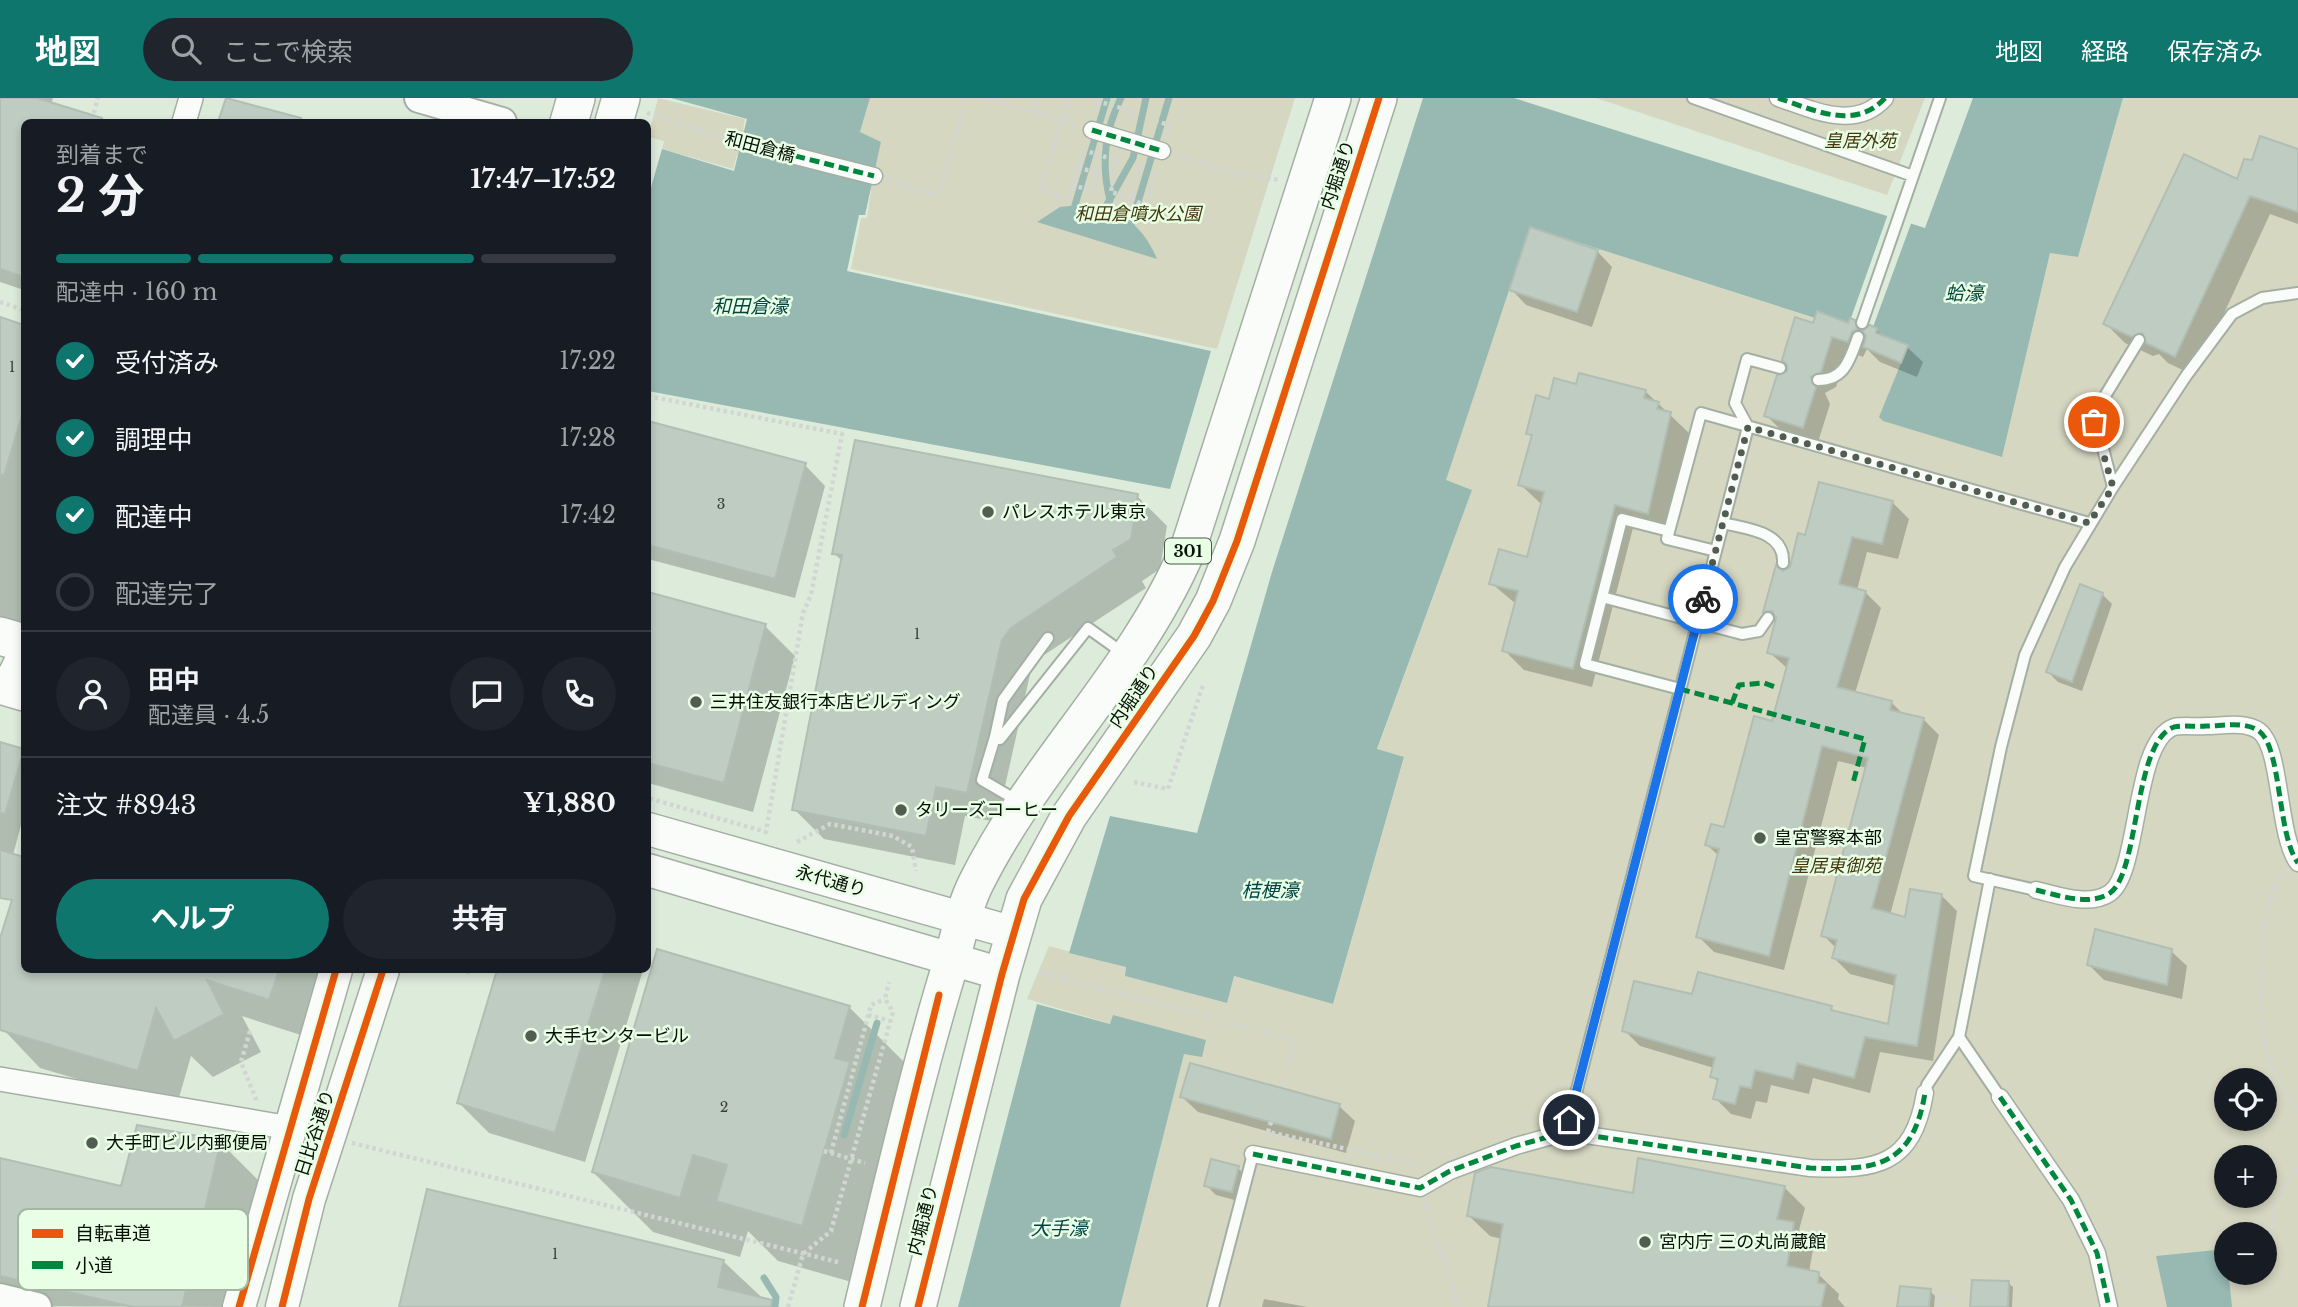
<!DOCTYPE html>
<html lang="ja">
<head>
<meta charset="utf-8">
<style>
	body { margin:0; font-family:"Libre Baskerville","Noto Sans JP",serif; background:#20242c; color:#f1f3f6; height:100vh; display:flex; flex-direction:column; font-size:26px; white-space:nowrap }
	* { box-sizing:border-box; margin:0 }
	p { font-size:23px; color:#9ea1a6 }
	.icon { flex:none; width:38px; height:38px; fill:none; stroke:currentColor; stroke-width:2; stroke-linecap:round; stroke-linejoin:round }
	.map { position:relative; flex:1; overflow:hidden }
	.drawer { position:absolute; left:21px; top:21px; width:630px; height:854px; display:flex; flex-direction:column; background:#171b24; border-radius:10px; box-shadow:0 4px 10px #0003 }
	.drawer>* { flex:none }
	.buttons { position:absolute; left:2214px; top:970px; display:grid; gap:14px }
	.buttons a { display:grid; place-items:center; width:63px; height:63px; border-radius:50%; background:#171b24; box-shadow:0 4px 10px #0003; font-size:35px }
	.pin { position:absolute; display:grid; place-items:center; width:60px; height:60px; color:#fff; margin:-30px; border:4px solid #fff; border-radius:50%; box-shadow:0 2px 7px #0007 }
	.courier { position:absolute; display:grid; place-items:center; width:70px; height:70px; margin:-35px; border:5px solid #1a73e8; border-radius:50%; background:#fff; color:#222; box-shadow:0 2px 9px #0007 }
	.headline em { font-style:normal; font-weight:700 }
	.headline div { display:flex; flex-direction:column-reverse }
	.headline { display:flex; align-items:center; justify-content:space-between; height:119px; padding:0 35px }
	h1 { font-size:46px; font-weight:700; line-height:52px }
	.bar { display:grid; grid-template-columns:repeat(4,1fr); gap:10px 7px; align-content:center; height:84px; padding:0 35px }
	.bar i { height:9px; border-radius:5px; background:#363941 }
	.bar .on { background:#0f766e }
	.bar p { grid-column:span 4 }
	.line { display:flex; align-items:center; gap:18px; padding:0 35px; border-top:2px solid #363941 }
	.line div { flex:1 }
	.round { display:grid; place-items:center; flex:none; width:74px; height:74px; border-radius:37px; background:#20242c }
	ol { padding:0 35px; list-style:none }
	li { display:flex; align-items:center; gap:21px; height:77px }
	li p { margin-inline-start:auto }
	li .icon { padding:7px; border-radius:50%; background:#0f766e; color:#fff; stroke-width:4 }
	li:last-child { color:#9ea1a6 }
	li i { width:38px; height:38px; border:4px solid #363941; border-radius:50% }
	.action { display:flex; gap:14px; margin-top:auto; padding:14px 35px }
	.action a { flex:1; height:80px; border-radius:42px; background:#0f766e; color:#fff; font-size:28px; font-weight:700; line-height:80px; text-align:center }
	.action a+a { background:#20242c; color:#f1f3f6 }
	header { display:flex; align-items:center; gap:42px; box-sizing:border-box; height:98px; padding:0 35px; background:#0f766e; color:#fff }
	header strong { font-size:33px }
	nav { display:flex; gap:38px; margin-inline-start:auto; font-size:24px }
	.search { width:490px; height:63px; background:#20242c; display:flex; align-items:center; gap:18px; box-sizing:border-box; padding:0 24px; border-radius:38px; color:#9ea1a6; font-size:26px }
	.map>svg:first-child { display:block }
	.green { fill:#d5d7c1; fill-rule:evenodd }
	.water { fill:#97b9b2 }
	.pier { fill:#ddebdb }
	.shadow { fill:#0003 }
	.lines { fill:none; stroke-linecap:round; stroke-linejoin:round }
	.stream { stroke:#97b9b2; stroke-width:7 }
	.building { fill:#bfccc2; stroke:#b1beb4; stroke-width:2 }
	.service-casing { stroke:#a4afa3; stroke-width:14 }
	.pedestrian-casing { stroke:#a4afa3; stroke-width:19 }
	.minor-casing { stroke:#a4afa3; stroke-width:26 }
	.tertiary-casing { stroke:#a4afa3; stroke-width:32 }
	.secondary-casing { stroke:#a4afa3; stroke-width:35 }
	.primary-casing { stroke:#a4afa3; stroke-width:38 }
	.trunk-casing { stroke:#a4afa3; stroke-width:40 }
	.path { stroke:#d2d6d2; stroke-width:4.5; stroke-dasharray:3.5 3.5; stroke-linecap:butt }
	.service { stroke:#fafcfa; stroke-width:10 }
	.pedestrian { stroke:#fafcfa; stroke-width:16 }
	.minor { stroke:#fafcfa; stroke-width:23 }
	.tertiary { stroke:#fafcfa; stroke-width:28 }
	.secondary { stroke:#fafcfa; stroke-width:32 }
	.primary { stroke:#fafcfa; stroke-width:35 }
	.trunk { stroke:#fafcfa; stroke-width:37 }
	.quiet { stroke:#00873e; stroke-width:5; stroke-dasharray:10 5; stroke-linecap:butt }
	.cycleway-casing { stroke:#e8fee5; stroke-width:11 }
	.cycleway { stroke:#e8590c; stroke-width:7 }
	.done { stroke:#525d51; stroke-width:7; stroke-dasharray:0 12.6 }
	.route { stroke:#1a73e8; stroke-width:9 }
	.poi-dot { fill:#525d51; stroke:#e8fee5; stroke-width:2.5 }
	.labels { text-anchor:middle; stroke-width:5; stroke-linejoin:round; paint-order:stroke }
	.number-label { font-size:14px; fill:#353f35 }
	.shield { fill:#e8fee5; stroke:#4a5749; stroke-width:2 }
	.shield-label { font-size:16px; font-weight:bold; fill:#071006 }
	.park-label { font-size:18px; font-style:italic; fill:#43380d; stroke:#e8fee5 }
	.street-label { font-size:18px; fill:#071006; stroke:#e8fee5 }
	.poi-label { font-size:18px; fill:#071006; stroke:#e8fee5; text-anchor:start }
	.water-label { font-size:19px; font-style:italic; fill:#004441; stroke:#e8fee5 }
	.key { fill:#e8fee5; stroke:#a4b7a2; stroke-width:2 }
	.key-label { font-size:19px; fill:#071006 }
</style>
</head>
<body>
<header>
<strong>地図</strong>
<div class="search"><svg class="icon" aria-label="search" viewBox="0 0 24 24"><circle cx="10" cy="10" r="6"/><path d="M15 15l6 6"/></svg>ここで検索</div>
<nav><a>地図</a><a>経路</a><a>保存済み</a></nav>
</header>
<div class="map">
<svg width="2298" height="1209" viewBox="0 0 2298 1209">
	<rect width="100%" height="100%" fill="#ddebdb"/>
	<path class="green" d="M658,0L745,21L743,32L876,66L881,44L860,35L870,0H1295L1217,251L851,171L861,120H867L871,92L737,57L733,71L662,51L664,43L648,39Z
		M1596,0H1925L1887,97Z
		M2123,0H2298V1209H1120L1184,955L1113,918L1111,926L1027,901L1049,848L1126,869L1125,878L1227,905L1233,878L1333,906L1404,660L1377,652L1472,392L1445,382L1530,129L1814,220L1817,213L1848,224L1850,220L1877,230L1876,234L1908,247L1880,319L1884,323L2002,358L2050,154L2078,159ZM2226,982H2264V1020H2226ZM2226,1059H2264V1097H2226ZM2226,1136H2264V1174H2226Z"/>
	<path class="water" d="M671,0H870L860,34L881,44L865,117H859L847,173L1211,253L1170,391L648,293V100L662,51L734,73L747,21Z
		M1423,0H1514L1925,130L1973,0H2123L2078,159L2050,155L2002,359L1883,323L1879,319L1908,248L1876,235L1877,230L1850,220L1848,225L1818,213L1815,220L1530,129L1446,382L1472,392L1377,651L1404,659L1333,906L1234,878L1227,905L1125,878L1126,869L1069,855L1110,718L1197,735L1272,474Z
		M1089,106C1123,113 1144,129 1157,161L1037,124L1060,109Z
		M1037,906L1110,926L1113,917L1206,942L1202,959L1184,956L1120,1209H958Z
		M2226,1151L2232,1209H2167L2156,1158Z"/>
	<path class="pier" d="M1888,116L1912,123L1873,229L1851,220Z"/>
	<path class="shadow" d="M0,0H53L51,6L110,24H24V192L0,184Z
		M228,0L310,24H220Z
		M2298,52V126L2270,116L2195,278L2168,265L2159,256L2153,258L2125,245L2105,225L2253,64Z
		M1597,153L1612,169L1592,229L1526,207L1511,191Z
		M0,221L24,229V527L0,520Z
		M1854,223L1864,234L1876,232L1885,240L1907,249L1923,264L1917,279L1880,264L1867,251L1863,259L1848,253L1836,289L1825,295L1830,306L1818,344L1782,333L1766,317L1814,227H1849Z
		M1577,288L1645,293L1690,336L1668,434L1634,426L1592,589L1524,572L1504,552L1516,506L1491,485L1528,462L1542,407L1520,386L1533,340L1528,335L1550,303Z
		M648,325L805,367L825,388L795,500L648,461Z
		M1137,398L1167,428L1160,471L1142,483L1146,490L1041,559L1031,572L997,724L965,718L955,767L824,741L794,711L843,464L834,455Z
		M1893,405L1909,421L1898,461L1867,454L1857,492L1865,494L1881,510L1855,595L1891,604L1904,617L1923,621L1939,637L1890,817L1907,821L1941,797L1957,813L1933,963L1880,954L1870,995L1813,980L1809,996L1771,987L1767,1005L1756,1003L1751,1021L1731,1016L1715,1000L1719,985L1712,978L1714,970L1640,948L1624,932L1693,899L1831,910L1837,916L1890,928L1896,888L1850,876L1834,860L1837,851L1823,837L1867,670L1838,663L1784,872L1714,854L1698,838L1719,758L1707,747L1725,731L1774,625L1788,571L1769,554L1776,525L1765,513L1783,475L1791,470L1806,439Z
		M648,496L765,528L795,558L753,714L648,685Z
		M2102,496L2112,506L2082,593L2058,584L2048,574Z
		M0,646L24,654V716L10,768L0,765Z
		M24,765V872H328L307,939L242,918L261,954L213,979L191,958L176,1010L40,970L0,928V846Z
		M2171,853L2187,868L2182,901L2104,882L2089,867Z
		M499,872H643L585,1064L489,1035L459,1005Z
		M849,909L909,969L862,1187L778,1163L748,1133L740,1159L653,1134L593,1074Z
		M1182,999L1339,1008L1355,1023L1346,1055L1198,1014Z
		M220,1044L261,1085L232,1209L0,1208V1062L123,1090Z
		M1238,1070L1248,1080L1242,1104L1216,1097L1206,1087Z
		M1784,1089L1805,1110L1799,1132L1814,1146L1809,1174L1818,1176L1839,1196L1838,1201L1845,1209H1489L1502,1141L1490,1138L1469,1118L1634,1097Z
		M429,1093L724,1164L772,1209H401Z
		M2008,1185L2013,1189L2012,1209H1972Z
		M1930,1193L1935,1198L1934,1209H1899Z
		M1264,1201L1307,1209H1262Z"/>
	<g class="lines">
		<path class="stream" d="M1110,102C1101,67 1105,32 1121,0
			M1075,107L1107,0
			M1105,110L1133,60L1146,0
			M1132,124L1169,0
			M844,1037L877,925
			M764,1180L776,1199L775,1209"/>
	</g>
	<path class="building" d="M0,0H37L102,20V24H24V179L0,171Z
		M226,0L301,20L300,24H218Z
		M2260,38L2298,51V114L2250,98L2175,259L2146,245L2142,235L2132,239L2103,226L2184,56L2237,81L2244,61L2252,62Z
		M1530,129L1598,152L1577,214L1509,192Z
		M1817,213L1848,225L1850,220L1855,222L1857,231L1852,234L1848,244L1832,239L1821,274L1811,279L1816,289L1803,330L1764,318L1777,277L1787,273V267L1782,262L1795,219L1813,225Z
		M0,219L24,227V311L4,377L0,376Z
		M1870,227L1877,230L1876,235L1908,247L1901,265L1863,249L1866,238L1862,233Z
		M1579,275L1646,292L1644,300L1659,304L1657,311L1671,314L1648,416L1615,407L1573,571L1502,553L1518,493L1489,486L1499,451L1527,459L1544,394L1518,387L1532,337L1526,336L1536,297L1549,301L1554,280L1576,286Z
		M648,323L806,365L775,481L648,447Z
		M855,342L1138,396L1131,441L1113,452L1117,459L1011,530L1002,542L967,695L936,689L926,738L792,712L842,457L832,456Z
		M1819,384L1893,403L1882,446L1852,439L1839,486L1866,493L1837,589L1892,603L1890,612L1924,620L1872,810L1905,819L1910,791L1942,796L1917,948L1865,939L1854,980L1797,965L1793,981L1755,972L1751,990L1740,988L1735,1006L1713,1001L1718,981L1710,979L1715,960L1622,933L1634,883L1692,896L1698,874L1832,908L1831,912L1888,926L1896,877L1832,860L1837,842L1821,838L1868,660L1822,648L1769,858L1696,839L1719,751L1705,747L1711,726L1724,729L1754,618L1772,623L1789,560L1767,555L1776,520L1772,513L1763,514L1776,467L1783,473L1790,469L1798,435L1805,437Z
		M2080,486L2103,495L2072,584L2046,574Z
		M648,494L766,526L724,685L648,665Z
		M0,644L24,651L5,716L0,715Z
		M0,752L24,759V872H279L269,902L207,882L224,916L174,943L156,910L138,973L0,932V840L12,802L0,800Z
		M2095,831L2172,851L2167,887L2087,867Z
		M657,851L850,908L835,960L850,964L802,1128L716,1103L727,1067L693,1057L680,1100L592,1074Z
		M497,872H605L555,1035L457,1005Z
		M1190,965L1340,1006L1331,1041L1180,999Z
		M137,1027L221,1042L182,1209H133L0,1178V1060L121,1088Z
		M1638,1060L1785,1088L1777,1121L1794,1124L1787,1168L1819,1174L1818,1185L1826,1186L1821,1209H1488L1503,1126L1467,1118L1475,1075L1491,1069L1633,1095Z
		M1211,1061L1239,1068L1232,1094L1204,1088Z
		M427,1091L724,1162L718,1189L772,1202L771,1209H399Z
		M1972,1182L2009,1183L2008,1209H1970Z
		M1900,1188L1931,1191L1929,1209H1897Z"/>
	<g class="lines">
		<g class="service-casing">
			<path id="service" d="M1693,0L1913,78
				M1862,225L1940,0
				M1818,282C1845,282 1850,261 1858,239
				M2113,389L2094,316L2139,242
				M1723,425C1746,431 1785,433 1783,465
				M1669,433L1622,421L1585,566L1680,591
				M1716,453L1667,441L1701,315L2089,425
				M1602,499L1742,536L1759,533L1768,520
				M1048,540L1003,602L995,639L1000,641L1088,530L1123,555
				M995,639L982,682L1018,703
				M1990,781L1959,939L2000,999
				M2036,792L1974,778L2001,649L2025,557L2065,469L2113,389L2186,278L2232,216L2262,200L2298,195
				M1925,995L1927,987L1959,939
				M1566,1034L1748,329L1735,305L1747,261L1780,270
				M1213,1209L1253,1056"/>
		</g>
		<g class="pedestrian-casing">
			<path id="pedestrian" d="M1778,0C1814,12 1855,33 1885,0
				M1092,32L1162,53
				M737,43L874,78
				M2036,792C2058,797 2089,809 2110,795C2140,774 2133,643 2174,629C2183,627 2197,629 2206,628C2222,628 2245,623 2259,633C2282,650 2277,737 2298,765
				M2000,999L2071,1102L2097,1155L2109,1209
				M1253,1056L1420,1090L1450,1073L1516,1048L1566,1034L1810,1070C1876,1073 1913,1068 1925,995"/>
		</g>
		<g class="minor-casing">
			<path id="minor" d="M184,24L191,0
				M4,588L24,546
				M0,981L290,1030"/>
		</g>
		<g class="tertiary-casing">
			<path id="tertiary" d="M419,0L502,24
				M0,1200L37,1209"/>
		</g>
		<g class="secondary-casing">
			<path id="secondary" d="M648,731L1014,835
				M648,772L1002,876
				M239,1209L336,872
				M282,1209L309,1101L383,872"/>
		</g>
		<g class="primary-casing">
			<path id="primary" d="M862,1209C890,1093 917,975 952,861C959,836 964,809 976,785C1035,666 1136,574 1188,451L1333,0
				M918,1209L1002,876L1024,801L1069,718L1194,538L1213,503L1237,443L1379,0"/>
		</g>
		<g class="trunk-casing">
			<path id="trunk" d="M569,24L576,0
				M614,24L621,0
				M0,538L24,545
				M0,587L24,594"/>
		</g>
		<path class="path" d="M984,0L1078,27
			M1069,0L1041,92L1069,101L1084,47
			M1097,3L1131,13L1127,24
			M1033,14L1037,0
			M94,15L98,0
			M647,15L723,39
			M1094,15L1098,0
			M1155,23L1170,27L1167,37
			M1083,52L1115,62
			M1118,55L1111,94L1131,100L1141,66
			M1179,58L1233,74L1279,82
			M1078,70L1096,74
			M888,82L938,97L967,0
			M1072,87L1096,94L1098,57
			M1131,100L1145,108L1157,69
			M0,204L24,212
			M648,298L842,336L811,497L803,515L766,734L648,700
			M1134,684L1168,691L1203,587
			M797,744L830,726L893,738L912,749L916,773
			M2284,772C2257,804 2256,922 2269,962C2276,980 2287,998 2298,1014
			M460,872L471,875L472,872
			M1039,874L1216,921
			M868,917L890,923
			M1230,925L1295,942L1281,990
			M250,933L241,964L257,1004
			M1271,1024L1268,1034L1422,1067
			M352,1045L838,1164
			M824,1053L865,1065
			M831,1055L871,907L885,901
			M1425,1104L1458,1209
			M202,1123L228,1130
			M2271,1143L2274,1106L2298,1067
			M788,1209L803,1156L831,1133L893,914L885,901L889,884
			M1938,1209L1939,1199L1955,1201L1960,1209"/>
		<use href="#service" class="service"/>
		<use href="#pedestrian" class="pedestrian"/>
		<use href="#minor" class="minor"/>
		<use href="#tertiary" class="tertiary"/>
		<use href="#secondary" class="secondary"/>
		<use href="#primary" class="primary"/>
		<use href="#trunk" class="trunk"/>
		<path class="quiet" d="M1778,0C1814,12 1855,33 1885,0
			M1092,32L1162,53
			M737,43L874,78
			M1680,591L1865,641L1853,685
			M1732,605L1739,587L1764,585L1775,589
			M2036,792C2058,797 2089,809 2110,795C2140,774 2133,643 2174,629C2183,627 2197,629 2206,628C2222,628 2245,623 2259,633C2282,650 2277,737 2298,765
			M2000,999L2071,1102L2097,1155L2109,1209
			M1253,1056L1420,1090L1450,1073L1516,1048L1566,1034L1810,1070C1876,1073 1913,1068 1925,995"/>
		<g class="cycleway-casing">
			<path id="cycleway" d="M239,1209L336,872
				M282,1209L309,1101L383,872
				M862,1209L939,897
				M918,1209L1002,876L1024,801L1069,718L1194,538L1213,503L1237,443L1379,0"/>
		</g>
		<use href="#cycleway" class="cycleway"/>
	</g>
	<g class="lines">
		<path class="done" d="M1703,501L1748,329L2089,425L2113,389L2094,324"/>
		<path class="route" d="M1569,1022L1703,501"/>
	</g>
	<g class="poi-dot">
		<circle cx="988" cy="414" r="7"/>
		<circle cx="696" cy="604" r="7"/>
		<circle cx="901" cy="712" r="7"/>
		<circle cx="1760" cy="740" r="7"/>
		<circle cx="531" cy="938" r="7"/>
		<circle cx="92" cy="1045" r="7"/>
		<circle cx="1645" cy="1144" r="7"/>
	</g>
	<g class="labels">
		<g class="number-label">
			<text x="12" y="274">1</text>
			<text x="721" y="411">3</text>
			<text x="917" y="541">1</text>
			<text x="724" y="1014">2</text>
			<text x="555" y="1161">1</text>
		</g>
		<rect class="shield" x="1165" y="440.5" width="46" height="25" rx="5"/>
		<g class="shield-label">
			<text x="1188" y="459">301</text>
		</g>
		<g class="park-label">
			<text x="1860" y="49">皇居外苑</text>
			<text x="1138" y="122">和田倉噴水公園</text>
			<text x="1836" y="774">皇居東御苑</text>
		</g>
		<g class="street-label">
			<text transform="translate(760 49) rotate(15)" y="6">和田倉橋</text>
			<text transform="translate(1338 77) rotate(-72)" y="6">内堀通り</text>
			<text transform="translate(1134 598) rotate(-56)" y="6">内堀通り</text>
			<text transform="translate(831 783) rotate(16)" y="6">永代通り</text>
			<text transform="translate(315 1035) rotate(-72)" y="6">日比谷通り</text>
			<text transform="translate(923 1122) rotate(-76)" y="6">内堀通り</text>
		</g>
		<g class="poi-label">
			<text x="1002" y="420">パレスホテル東京</text>
			<text x="710" y="610">三井住友銀行本店ビルディング</text>
			<text x="915" y="718">タリーズコーヒー</text>
			<text x="1774" y="746">皇宮警察本部</text>
			<text x="545" y="944">大手センタービル</text>
			<text x="106" y="1051">大手町ビル内郵便局</text>
			<text x="1659" y="1150">宮内庁 三の丸尚蔵館</text>
		</g>
		<g class="water-label">
			<text x="1964" y="202">蛤濠</text>
			<text x="750" y="215">和田倉濠</text>
			<text x="1270" y="799">桔梗濠</text>
			<text x="1059" y="1137">大手濠</text>
		</g>
	</g>
	<rect x="18" y="1111" width="230" height="81" rx="10" class="key"/>
	<rect x="32" y="1131" width="31" height="9" fill="#e8590c"/>
	<rect x="32" y="1163" width="31" height="8" fill="#00873e"/>
	<g class="key-label">
		<text x="75" y="1142">自転車道</text>
		<text x="75" y="1174">小道</text>
	</g>
</svg>
<div class="buttons">
<a><svg class="icon" aria-label="locate" viewBox="0 0 24 24"><circle cx="12" cy="12" r="6"/><path d="M12 2v4M12 18v4M2 12h4M18 12h4"/></svg></a>
<a>+</a>
<a>−</a>
</div>
<div class="pin" style="left:2094px;top:324px;background:#ea580c"><svg class="icon" aria-label="bag" viewBox="0 0 24 24"><path d="M5 8h14l-1 12H6zM9 8a3 3 0 0 1 6 0"/></svg></div>
<div class="pin" style="left:1569px;top:1022px;background:#1f2937"><svg class="icon" aria-label="home" viewBox="0 0 24 24"><path d="M3 11l9-7 9 7M6 9v11h12V9"/></svg></div>
<div class="courier" style="left:1703px;top:501px"><svg class="icon" aria-label="bike" viewBox="0 0 24 24"><circle cx="6" cy="16" r="4"/><circle cx="18" cy="16" r="4"/><path d="M6 16l4-8h5l3 8M10 8l3 8H6M13 5h3"/></svg></div>
<section class="drawer">
<div class="headline"><div><h1>2 分</h1><p>到着まで</p></div><em>17:47–17:52</em></div>
<div class="bar"><i class="on"></i><i class="on"></i><i class="on"></i><i></i><p>配達中 · 160 m</p></div>
<ol>
<li><svg class="icon" aria-label="check" viewBox="0 0 24 24"><path d="M5 12l5 5 9-10"/></svg>受付済み<p>17:22</p></li>
<li><svg class="icon" aria-label="check" viewBox="0 0 24 24"><path d="M5 12l5 5 9-10"/></svg>調理中<p>17:28</p></li>
<li><svg class="icon" aria-label="check" viewBox="0 0 24 24"><path d="M5 12l5 5 9-10"/></svg>配達中<p>17:42</p></li>
<li><i></i>配達完了</li>
</ol>
<div class="line" style="height:126px"><a class="round"><svg class="icon" aria-label="person" viewBox="0 0 24 24"><circle cx="12" cy="8" r="4"/><path d="M4 21q1-7 8-7t8 7"/></svg></a><div><b>田中</b><p>配達員 · 4.5</p></div><a class="round"><svg class="icon" aria-label="chat" viewBox="0 0 24 24"><path d="M4 5h16v11H9l-5 4z"/></svg></a><a class="round"><svg class="icon" aria-label="phone" viewBox="0 0 24 24"><path d="M5 4h4l2 5-3 2q2 4 5 5l2-3 5 2v4C11 20 4 13 5 4z"/></svg></a></div>
<div class="line" style="height:91px"><div>注文 #8943</div><b>¥1,880</b></div>
<div class="action"><a>ヘルプ</a><a>共有</a></div>
</section>
</div>
</body>
</html>
